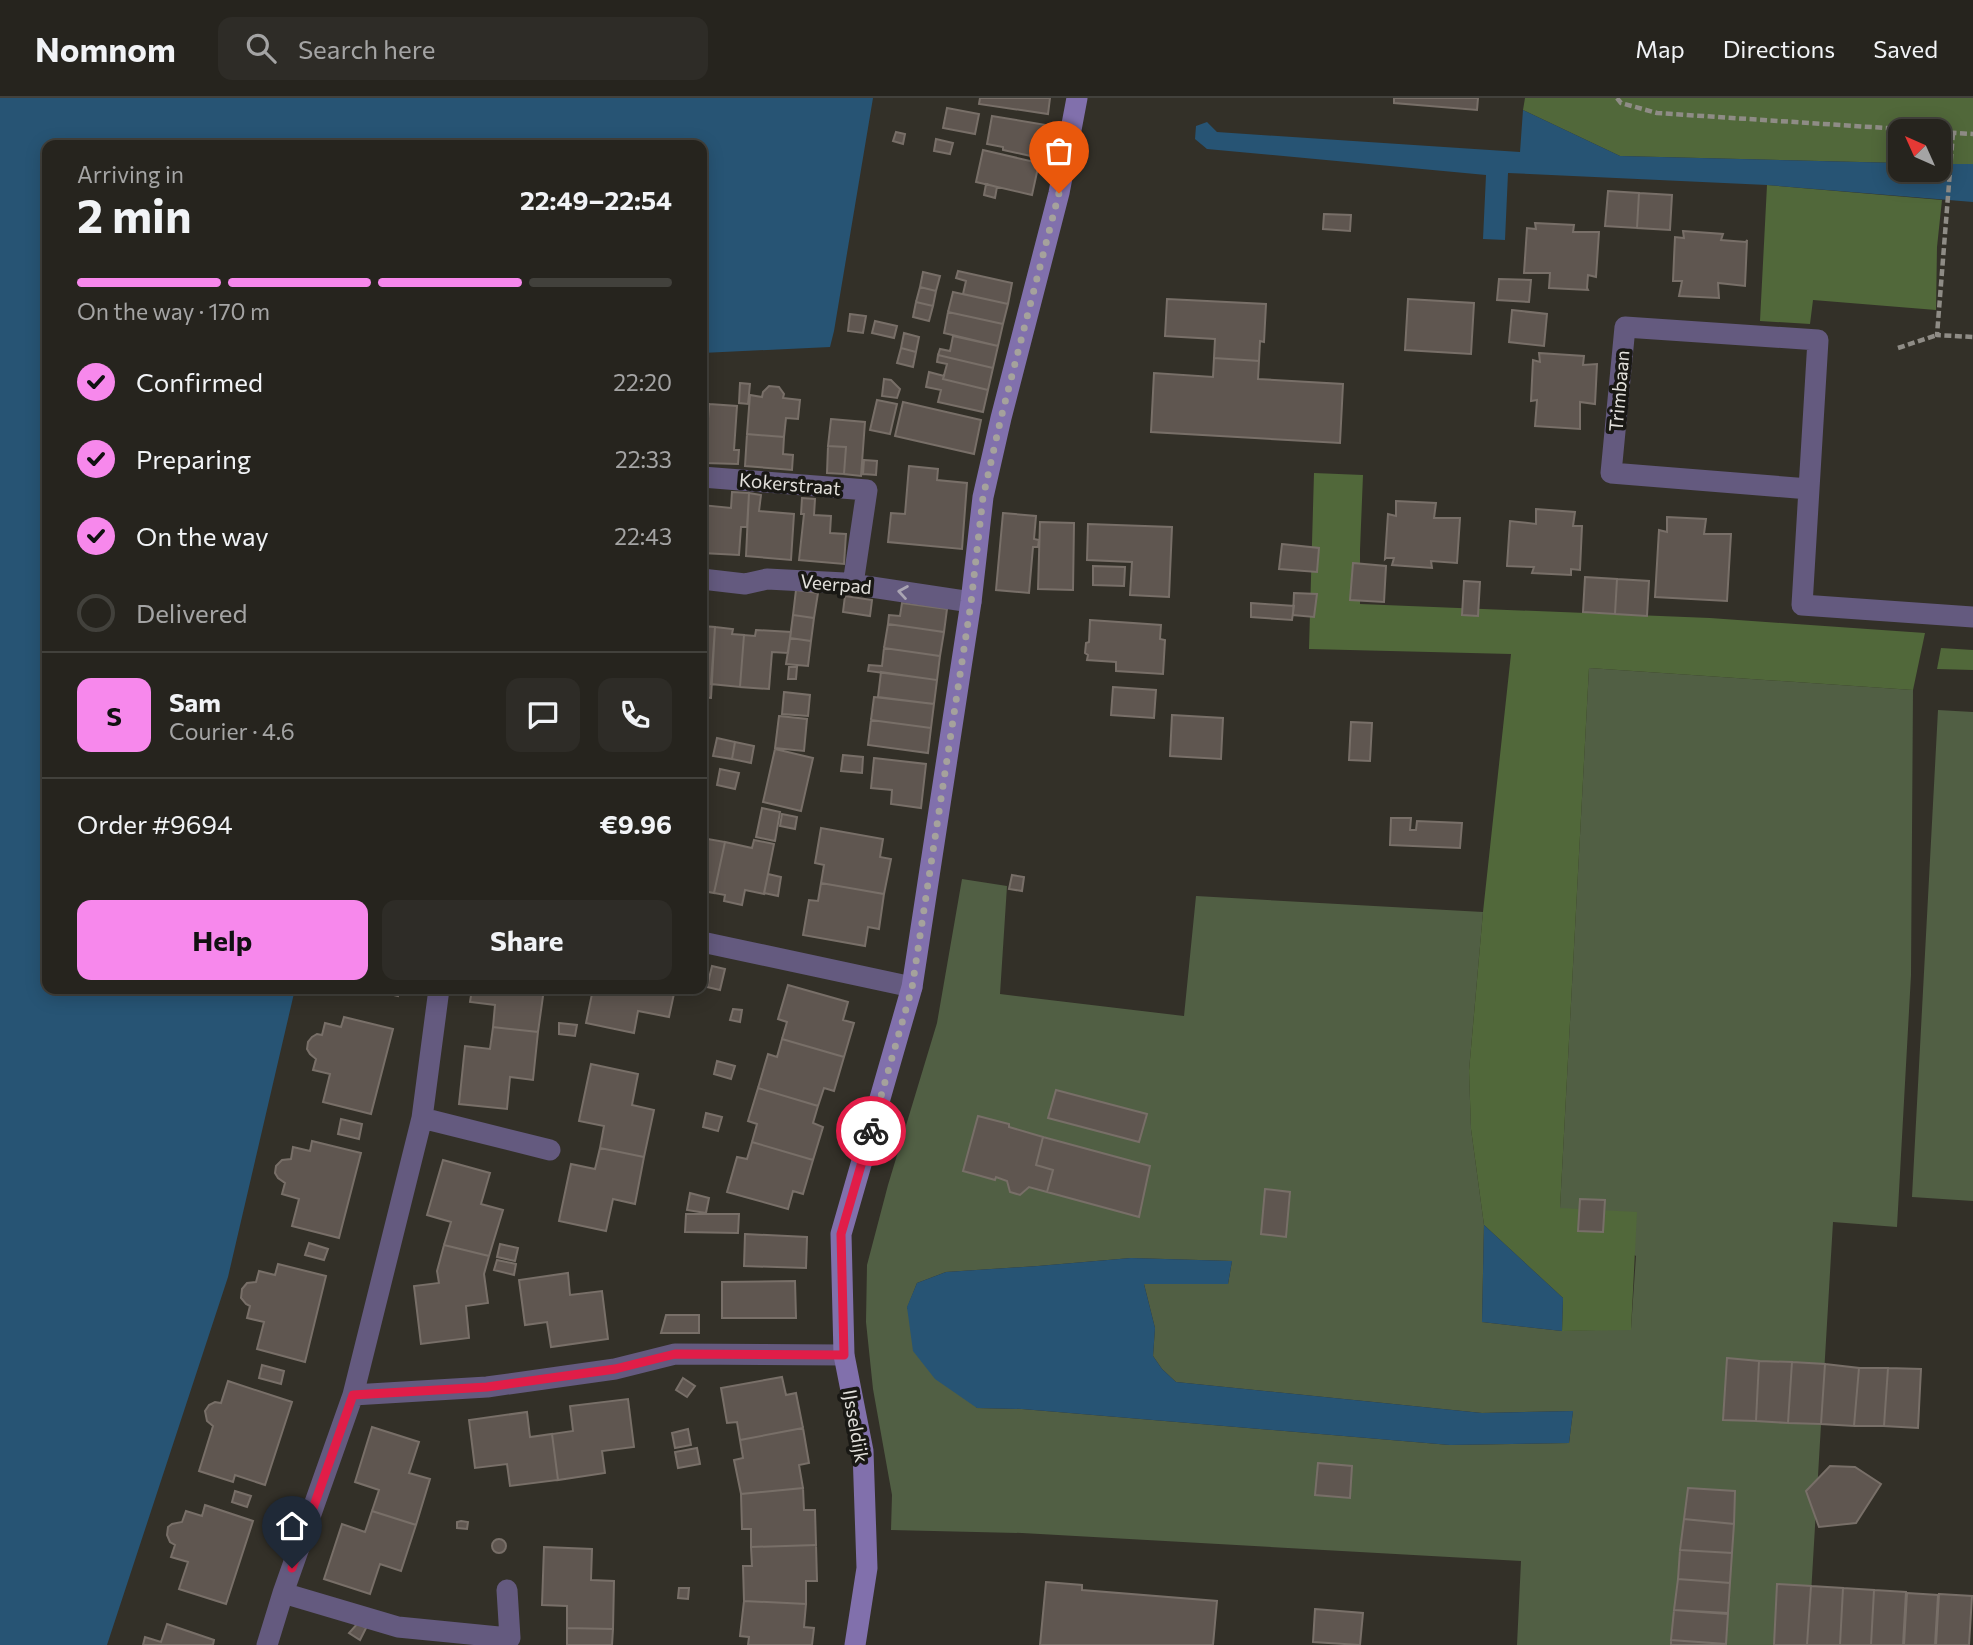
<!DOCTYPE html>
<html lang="en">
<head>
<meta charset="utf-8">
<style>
	body { margin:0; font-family:Commissioner,sans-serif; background:#2e2c27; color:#f1f3f6; height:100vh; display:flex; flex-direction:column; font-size:26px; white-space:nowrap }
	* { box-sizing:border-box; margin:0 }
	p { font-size:23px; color:#a4a4a4 }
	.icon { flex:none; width:38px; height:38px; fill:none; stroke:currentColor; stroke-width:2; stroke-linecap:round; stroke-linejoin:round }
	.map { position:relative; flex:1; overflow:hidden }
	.details { position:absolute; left:42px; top:42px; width:665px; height:854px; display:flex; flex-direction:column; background:#26241e; border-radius:14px; box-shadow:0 4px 18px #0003,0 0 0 2px #42413c }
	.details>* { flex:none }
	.needle { width:46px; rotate:315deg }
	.controls { position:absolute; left:1888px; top:21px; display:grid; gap:14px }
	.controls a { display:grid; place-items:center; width:63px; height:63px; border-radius:14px; background:#26241e; box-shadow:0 4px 18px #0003,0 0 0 2px #42413c; font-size:35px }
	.pin { position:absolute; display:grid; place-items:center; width:60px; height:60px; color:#fff; margin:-72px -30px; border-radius:50% 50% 50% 0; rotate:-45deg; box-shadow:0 0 7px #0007 }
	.pin .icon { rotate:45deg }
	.courier { position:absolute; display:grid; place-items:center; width:70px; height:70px; margin:-35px; border:5px solid #e11d48; border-radius:50%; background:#fff; color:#222; box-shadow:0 2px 9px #0007 }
	.summary em { font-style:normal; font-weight:700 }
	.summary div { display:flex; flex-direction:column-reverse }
	.summary { display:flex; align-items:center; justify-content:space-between; height:119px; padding:0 35px }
	h1 { font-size:46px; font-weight:700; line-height:52px }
	.bar { display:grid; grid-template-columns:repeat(4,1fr); gap:10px 7px; align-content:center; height:84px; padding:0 35px }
	.bar i { height:9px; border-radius:5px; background:#42413c }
	.bar .on { background:#f788ec }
	.bar p { grid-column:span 4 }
	.line { display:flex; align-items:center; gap:18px; padding:0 35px; border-top:2px solid #42413c }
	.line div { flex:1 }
	.round { display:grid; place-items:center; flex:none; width:74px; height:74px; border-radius:14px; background:#2e2c27 }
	ol { padding:0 35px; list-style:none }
	li { display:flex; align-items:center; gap:21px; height:77px }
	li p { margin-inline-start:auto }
	li .icon { padding:7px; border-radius:50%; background:#f788ec; color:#111; stroke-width:4 }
	li:last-child { color:#a4a4a4 }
	li i { width:38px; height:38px; border:4px solid #42413c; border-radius:50% }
	.cta { display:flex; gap:14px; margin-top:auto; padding:14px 35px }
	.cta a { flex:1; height:80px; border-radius:14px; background:#f788ec; color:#111; font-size:28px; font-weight:700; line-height:80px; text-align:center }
	.cta a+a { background:#2e2c27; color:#f1f3f6 }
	header { display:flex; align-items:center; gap:42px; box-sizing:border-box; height:98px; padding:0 35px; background:#26241e; border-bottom:2px solid #42413c }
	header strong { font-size:33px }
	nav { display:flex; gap:38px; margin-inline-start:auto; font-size:24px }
	.search { width:490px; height:63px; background:#2e2c27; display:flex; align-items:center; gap:18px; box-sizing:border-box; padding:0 24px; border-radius:14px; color:#a4a4a4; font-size:26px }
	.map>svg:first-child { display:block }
	.green { fill:#515f44; fill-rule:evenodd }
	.forest { fill:#51683a }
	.water { fill:#275474 }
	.building { fill:#5f5650; stroke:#786f68; stroke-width:2 }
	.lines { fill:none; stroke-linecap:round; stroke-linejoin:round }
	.path { stroke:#8f8c86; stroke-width:4.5; stroke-dasharray:7 3.5; stroke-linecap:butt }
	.street { stroke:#645a7f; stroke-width:21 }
	.secondary { stroke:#8170ac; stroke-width:21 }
	.oneway { stroke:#a9a4b2 }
	.done { stroke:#a5a29c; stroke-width:7; stroke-dasharray:0 12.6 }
	.route { stroke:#e11d48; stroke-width:9 }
	.labels { text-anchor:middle; stroke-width:7; stroke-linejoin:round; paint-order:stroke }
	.street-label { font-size:19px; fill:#e2e0db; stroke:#191814 }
</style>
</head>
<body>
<header>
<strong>Nomnom</strong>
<div class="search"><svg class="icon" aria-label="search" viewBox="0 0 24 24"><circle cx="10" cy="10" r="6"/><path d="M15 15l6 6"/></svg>Search here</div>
<nav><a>Map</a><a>Directions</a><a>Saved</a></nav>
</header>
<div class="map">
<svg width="1973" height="1547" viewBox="0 0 1973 1547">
	<rect width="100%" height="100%" fill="#333028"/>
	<path class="green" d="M1589,570L1913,592L1911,877L1897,1129L1833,1124L1808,1547H1517L1521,1463L1022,1435L891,1432L892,1397L873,1291L866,1224L867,1167L888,1087L937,925L962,781L1007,788L1000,896L1184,918L1196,798L1483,814L1469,973L1471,1031L1484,1127L1482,1224L1562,1233L1631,1231L1636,1158L1560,1110ZM1131,1160L1232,1163L1228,1186H1144L1155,1230L1153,1258L1162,1271L1176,1284L1482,1315L1573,1313L1569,1345L1450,1347L1022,1311L977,1310L907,1210L917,1185L946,1174L1038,1168Z
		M1938,612L1973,614V1103L1912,1099Z"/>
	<path class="forest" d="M1525,0H1973V66H1939V33H1900V65L1620,58L1523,12Z
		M1767,87L1942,102L1937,149L1936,212L1813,202L1810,226L1760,223Z
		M1314,375L1363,377L1360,452V506L1710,520L1925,535L1913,592L1589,570L1560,1110L1637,1114L1631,1232L1562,1233L1563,1200L1484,1127L1471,1031L1469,973L1483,814L1511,556L1309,551Z
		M1941,550L1973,552V572L1937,571Z"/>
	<path class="water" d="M0,0H873L834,233L830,249L702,255V47H47V891H295L228,1179L107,1547H0Z
		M1523,12L1620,58L1900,65V72H1939V66H1973V104L1767,87L1508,75L1505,142L1483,141L1486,77L1207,51L1195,41L1196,28L1207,24L1217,34L1520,54Z
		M1484,1127L1563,1200L1562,1233L1482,1224Z
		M1131,1160L1232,1163L1228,1186H1144L1155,1230L1153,1258L1162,1271L1176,1284L1482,1315L1573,1313L1569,1345L1450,1347L1022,1311L977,1310L935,1281L913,1253L907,1209L917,1185L946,1174L1038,1168Z"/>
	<path class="building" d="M980,0H1050L1048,16L979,6Z
		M1394,0H1478L1477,12L1394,5Z
		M947,10L979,16L975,36L943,30Z
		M992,18L1046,27L1040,60L1003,52V49L987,46Z
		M896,34L905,36L903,46L893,43Z
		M936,41L953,45L950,56L934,53Z
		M983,52L1039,65L1032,97L976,84Z
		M986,86L997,89L995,100L984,97Z
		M1608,93L1639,95L1637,130L1605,128Z
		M1639,95L1672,97L1670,132L1637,130Z
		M1324,116L1351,117L1350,133L1323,131Z
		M1535,125L1574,127L1573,134H1599L1596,179L1588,177L1587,190L1588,192L1549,190L1550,175H1524L1527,130L1536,131Z
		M1683,133L1723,136L1721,142L1746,144L1747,142L1745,188L1718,185L1719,200L1679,198L1682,183H1673L1674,160L1675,139L1684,140Z
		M958,173L1012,185L1008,206L963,196L966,183L956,180Z
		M923,174L940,178L936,193L920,189Z
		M1499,181L1531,182L1529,204L1497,202Z
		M920,189L936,193L933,208L916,204Z
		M953,194L1008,206L1003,226L948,214Z
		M1167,201L1266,206L1264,244L1260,243L1259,263L1214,260L1215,241L1165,238Z
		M1408,201L1474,205L1471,256L1405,252Z
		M916,204L933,208L929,223L913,219Z
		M1512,212L1547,216L1544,248L1509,244Z
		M948,214L1003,226L998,248L944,235Z
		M850,216L866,218L863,235L848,233Z
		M875,223L897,228L894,240L872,235Z
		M904,235L919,239L916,254L901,250Z
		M953,238L998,248L993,270L938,257L940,251L950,253Z
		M901,250L916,254L913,269L897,265Z
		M1539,255L1584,258L1583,267L1597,266L1595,306L1580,304V331L1535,328L1537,302L1531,303L1533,262L1540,264Z
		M938,257L993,270L988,292L943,281L947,266L937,264Z
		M1214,260L1259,263L1258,281L1343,286L1340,345L1151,334L1154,275L1213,279Z
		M929,274L944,278L943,281L988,292L983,314L938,304L941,292L926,289Z
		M884,281L891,282L900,291L897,300L882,298Z
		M740,285L750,286L748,306L739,305Z
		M769,288L779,289L784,296L783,300L800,302L798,321L786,320L784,339L747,336L750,297L762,299L763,294Z
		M877,302L897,306L890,336L870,332Z
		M903,304L981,322L974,356L895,338Z
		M702,306H709L705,365L702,364Z
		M709,306L737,308L734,352H739L738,366L705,365Z
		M831,321L865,324L861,378L844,376L846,349L828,348Z
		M747,336L784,339L783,356L793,357L792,372L745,368Z
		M828,348L846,349L844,376L827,375Z
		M864,362L877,363L876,377L863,376Z
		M909,368L938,371L937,382L967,385L962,451L888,444L891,415L905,416Z
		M732,394L749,395L747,429H741L739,457L702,455V407L731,410Z
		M749,395L761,397L759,413L794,416L791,462L746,458Z
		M802,400L815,401L814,417L831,418L830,435L846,436L844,466L799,462L804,416H801Z
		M1396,403L1436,405L1434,420H1460L1457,465L1431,463L1432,470L1392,467L1394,460H1386L1385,461L1388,416L1396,418Z
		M1536,411L1575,414L1573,428H1582L1580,472L1571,471V477L1532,475L1534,469L1507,468L1510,423L1536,426Z
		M1003,415L1036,418L1034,441L1039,442L1038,449H1033L1029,495L996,492Z
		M1667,419L1706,421L1704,436H1731L1727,503L1655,499L1659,432L1667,434Z
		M1040,424L1074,425L1073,492L1038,491Z
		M1088,426L1172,429L1169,499L1130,497L1132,464L1087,462Z
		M1282,446L1319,450L1317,474L1279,471Z
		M1353,465L1386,468L1384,504L1350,502Z
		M1093,468L1125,469L1124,488L1093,487Z
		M1585,479L1617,481L1615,516L1583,514Z
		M1617,481L1649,483L1647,518L1615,516Z
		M1464,483L1480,484L1478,518L1462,517Z
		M796,492L818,495L814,520L793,517Z
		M1294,495L1317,496L1314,519L1293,517Z
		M845,498L872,502L870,518L843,514Z
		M902,505L947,511L944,534L888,526L889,517L900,518Z
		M1251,505L1294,508L1292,522L1251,519Z
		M793,517L814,520L811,543L790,540Z
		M1090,522L1161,527L1160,541L1165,542L1163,576L1116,573V564L1087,562L1088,557L1085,555L1086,545L1089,544Z
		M888,526L944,534L940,558L884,550Z
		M702,528L715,529L711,600L702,599Z
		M715,529L733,531L732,536L744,537L740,589L711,586Z
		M756,532L791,534L788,555L772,554L769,591L740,589L744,537L755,538Z
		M790,540L811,543L808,568L786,566Z
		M884,550L940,558L937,582L868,573L869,567L882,568Z
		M789,569H797L796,581H788Z
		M881,574L937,582L934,606L878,599Z
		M1113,589L1156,592L1154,620L1111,617Z
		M784,594L810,597L808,618L782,616Z
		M874,599L934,606L931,630L871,622Z
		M1172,617L1223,620L1221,661L1170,658Z
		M779,618L807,621L804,653L775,650Z
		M871,622L931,630L928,655L868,647Z
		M1351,624L1372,625L1370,663L1349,662Z
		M717,640L735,644L732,661L713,658Z
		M735,644L754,648L751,665L732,661Z
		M775,651L813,660L801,713L763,704Z
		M843,657L863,659L862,675L841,673Z
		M874,660L926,666L921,710L891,706L892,692L871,690Z
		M720,671L739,675L735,691L717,687Z
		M762,710L780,714L775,743L756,739Z
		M782,716L797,719L795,731L780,728Z
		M1391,720H1411L1410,732H1416L1417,723L1462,725L1460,750L1390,747Z
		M821,730L883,741L880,759L891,761L884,796L821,785L824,767L815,765Z
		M702,740L725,744L714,795L703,793L702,799Z
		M754,742L774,746L764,796L745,792L742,807L724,803L725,797L714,795L725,744L752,750Z
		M768,776L781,779L778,798L764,795Z
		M1012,777L1024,779L1022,793L1009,791Z
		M821,785L884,796L879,831L868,829L865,848L803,837L809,802L818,803Z
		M712,868L725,871L720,892L707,889Z
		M788,887L848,904L843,922L854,925L844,959L782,941L787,924L778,921Z
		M369,891H400L398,898Z
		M472,891H544L538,934L493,929L495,907L470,904Z
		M593,891H675L669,919L638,913L634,935L586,925Z
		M733,911L742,912L740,924L730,922Z
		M344,919L393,931L371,1016L323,1004L330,976L313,972L316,961L310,956L307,951L308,944L312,939L317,936L322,937L325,925L341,929Z
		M559,925L577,927L575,938L559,936Z
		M493,929L538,934L533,982L510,979L507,1011L459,1006L465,948L490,951Z
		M782,941L844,959L834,993L824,990L818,1008L758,990L768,956L777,959Z
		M717,963L735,968L731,981L714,976Z
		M591,966L638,976L632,1007L654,1012L644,1059L600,1050L604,1028L579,1023Z
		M758,990L818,1008L813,1025L823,1029L813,1062L752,1044L757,1026L748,1023Z
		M1056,992L1147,1016L1139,1044L1048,1020Z
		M706,1015L722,1019L718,1033L703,1029Z
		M978,1018L1009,1026V1029L1043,1039L1036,1067L1053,1072L1047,1094L1029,1089L1020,1097L1010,1094L1007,1083L996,1079L995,1082L963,1073Z
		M341,1021L362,1026L359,1041L338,1036Z
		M1043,1039L1150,1068L1139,1119L1047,1094L1053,1072L1036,1067Z
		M312,1043L361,1055L339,1140L292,1128L299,1101L282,1096L285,1085L278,1080L275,1075L276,1068L282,1062L291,1061L293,1049L310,1053Z
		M752,1044L813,1062L803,1096L793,1093L788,1111L727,1094L737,1059L747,1061Z
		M600,1050L644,1059L635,1106L613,1101L606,1133L559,1123L571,1066L595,1071Z
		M443,1062L490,1075L481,1106L503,1112L489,1158L444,1147L451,1124L427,1117Z
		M1265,1091L1290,1094L1286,1139L1261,1136Z
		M690,1095L709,1100L706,1115L687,1112Z
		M1580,1101L1605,1102L1603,1134L1578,1133Z
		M686,1116H739L738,1135L685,1134Z
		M745,1136L807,1139L806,1170L744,1168Z
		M309,1145L328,1151L324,1162L305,1157Z
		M500,1146L518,1150L515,1163L497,1159Z
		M444,1147L489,1158L484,1176L488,1205L466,1208L469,1240L421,1246L414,1188L439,1185L437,1173Z
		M497,1162L516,1166L514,1177L494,1172Z
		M278,1166L326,1178L305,1264L257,1251L264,1224L247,1220L250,1208L246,1206L241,1200L242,1191L247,1185L256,1184L259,1173L275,1177Z
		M568,1175L570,1197L602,1193L608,1241L551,1249L547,1224L525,1227L519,1182Z
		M795,1183L796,1220H722V1184Z
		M666,1217H699V1235H661Z
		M1727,1260L1759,1263L1756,1323L1723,1322Z
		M1759,1263L1792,1264L1788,1325L1756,1323Z
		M1792,1264L1825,1266L1821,1326L1788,1325Z
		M1825,1266L1859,1270L1854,1328L1821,1326Z
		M262,1267L284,1273L281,1286L259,1280Z
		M1859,1270H1888L1884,1328H1854Z
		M1888,1270L1921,1271L1918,1330L1884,1328Z
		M782,1279L786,1297L796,1295L803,1330L740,1342L737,1324L727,1325L721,1290Z
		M683,1280L695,1288L687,1299L676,1292Z
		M228,1283L292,1304L265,1387L235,1377L233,1384L199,1373L213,1328L207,1323L205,1313L209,1307L215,1304L221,1305Z
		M628,1301L634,1349L602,1353L605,1375L558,1382L552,1336L573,1333L570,1308Z
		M527,1314L530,1339L552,1336L558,1382L510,1388L507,1366L475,1370L469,1322Z
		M372,1329L419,1344L409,1375L430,1381L416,1427L372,1413L379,1392L355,1384Z
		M803,1330L809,1365L799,1367L803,1390L741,1396L734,1362L743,1360L740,1342Z
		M688,1331L691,1347L675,1350L672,1335Z
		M697,1350L700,1366L678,1370L675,1354Z
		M1318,1365L1352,1368L1350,1400L1315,1397Z
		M1830,1368L1855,1369L1881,1386L1856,1425L1819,1429L1806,1393Z
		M803,1390L804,1412H815L816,1447L751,1449V1431H742L741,1396Z
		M1688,1390L1735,1393L1734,1426L1684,1421Z
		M235,1393L251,1398L247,1409L232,1404Z
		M205,1407L253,1423L226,1506L179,1491L188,1464L171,1459L175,1447L170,1444L167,1437L168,1429L172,1426L182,1424L186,1413L202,1418Z
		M372,1413L416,1427L401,1473L380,1466L370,1496L324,1481L342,1426L365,1434Z
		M1684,1421L1734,1426L1732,1455L1680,1452Z
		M461,1423L468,1424L467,1431L457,1430V1424Z
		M492 1448a7 7 0 1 1 14 0a7 7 0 1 1-14 0Z
		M816,1447L817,1483H806V1506L744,1503L743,1468H752L751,1449Z
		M544,1449L592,1451L591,1482L614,1483L613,1531L567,1530V1508L542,1507Z
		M1680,1452L1732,1455L1730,1485L1678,1481Z
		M1678,1481L1730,1485L1728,1515L1674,1512Z
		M1046,1484L1082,1487V1492L1217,1503L1213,1547H1040Z
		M1777,1486L1811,1488L1807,1547H1774Z
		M1811,1488L1843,1490L1840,1547H1807Z
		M679,1490H689L688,1501L678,1500Z
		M1843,1490L1874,1492L1871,1547H1840Z
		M1874,1492L1906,1494L1903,1547H1871Z
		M1907,1495L1938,1497L1935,1547H1904Z
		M1939,1496L1972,1498L1969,1547H1936Z
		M744,1503L806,1506L804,1529L814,1530L812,1547H748L749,1539L740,1538Z
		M1315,1511L1363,1515L1360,1547L1313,1544Z
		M1674,1512L1728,1516L1726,1546L1671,1542Z
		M358,1525L366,1530L360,1542L349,1535Z
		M167,1526L214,1542L213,1547H143L145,1539L161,1544Z
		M567,1530L613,1531L612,1547H567Z
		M1671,1542L1726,1546V1547H1671Z"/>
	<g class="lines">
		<path class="path" d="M1617,0L1621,5L1657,15L1931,33
			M1939,34L1973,36
			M1953,35L1937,237L1973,239
			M1898,250L1937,237"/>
		<path class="street" d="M702,379L867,392L853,486
			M1809,391L1611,375L1625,229L1818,242L1802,507L1973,519
			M702,481L745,486L767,481L845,485L971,504
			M702,844L912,889
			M439,891L422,1020L550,1052
			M422,1020L353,1297L487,1289L615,1271L675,1256L844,1257
			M353,1297L283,1495L398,1529L510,1540L507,1492
			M267,1547L283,1495"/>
		<path class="secondary" d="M855,1547L867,1470L863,1353L844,1257L841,1136L912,889L971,504L983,399L1001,320L1059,95L1077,0"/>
	</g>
	<defs><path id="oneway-chevron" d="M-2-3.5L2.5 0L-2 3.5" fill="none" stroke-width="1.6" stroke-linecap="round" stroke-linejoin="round" transform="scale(1.75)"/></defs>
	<use class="oneway" href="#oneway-chevron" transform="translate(903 494) rotate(-171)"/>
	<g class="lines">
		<path class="done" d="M871,1033L912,890L971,505L983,399L1001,320L1059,95"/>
		<path class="route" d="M292,1470L353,1297L487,1289L615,1271L675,1256L844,1257L841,1136L871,1033"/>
	</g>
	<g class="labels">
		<g class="street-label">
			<text transform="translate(1619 293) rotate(-85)" y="7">Trimbaan</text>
			<text transform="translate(790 386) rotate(5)" y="7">Kokerstraat</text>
			<text transform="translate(836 486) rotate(5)" y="7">Veerpad</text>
			<text transform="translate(856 1328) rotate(80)" y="7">IJsseldijk</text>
		</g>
	</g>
</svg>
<div class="controls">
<a><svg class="needle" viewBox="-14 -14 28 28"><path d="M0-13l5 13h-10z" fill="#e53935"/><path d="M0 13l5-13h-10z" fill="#a4a4a4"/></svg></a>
</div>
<div class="pin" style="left:1059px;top:95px;background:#ea580c"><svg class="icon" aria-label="bag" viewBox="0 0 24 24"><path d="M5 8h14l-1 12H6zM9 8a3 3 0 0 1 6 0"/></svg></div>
<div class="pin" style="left:292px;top:1470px;background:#1f2937"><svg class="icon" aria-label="home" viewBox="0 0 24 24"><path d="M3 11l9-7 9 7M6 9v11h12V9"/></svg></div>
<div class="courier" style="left:871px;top:1033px"><svg class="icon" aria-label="bike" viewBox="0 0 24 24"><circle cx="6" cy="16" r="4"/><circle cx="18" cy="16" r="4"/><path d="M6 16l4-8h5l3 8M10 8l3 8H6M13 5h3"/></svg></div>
<section class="details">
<div class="summary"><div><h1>2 min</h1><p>Arriving in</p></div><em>22:49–22:54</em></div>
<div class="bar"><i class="on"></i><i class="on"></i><i class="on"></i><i></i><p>On the way · 170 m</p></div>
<ol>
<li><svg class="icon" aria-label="check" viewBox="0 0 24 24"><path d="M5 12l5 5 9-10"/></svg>Confirmed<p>22:20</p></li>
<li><svg class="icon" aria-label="check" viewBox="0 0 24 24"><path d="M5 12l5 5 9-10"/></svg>Preparing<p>22:33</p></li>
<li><svg class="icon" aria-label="check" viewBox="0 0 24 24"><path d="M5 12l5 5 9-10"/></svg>On the way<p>22:43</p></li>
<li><i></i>Delivered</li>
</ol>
<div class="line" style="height:126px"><b class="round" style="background:#f788ec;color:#111">S</b><div><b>Sam</b><p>Courier · 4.6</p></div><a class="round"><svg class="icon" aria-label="chat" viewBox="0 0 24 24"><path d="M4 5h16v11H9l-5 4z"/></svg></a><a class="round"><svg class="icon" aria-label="phone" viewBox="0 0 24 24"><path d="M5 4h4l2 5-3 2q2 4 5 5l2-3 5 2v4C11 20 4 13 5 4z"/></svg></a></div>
<div class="line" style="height:91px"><div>Order #9694</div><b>€9.96</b></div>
<div class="cta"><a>Help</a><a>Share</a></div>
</section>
</div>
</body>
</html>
